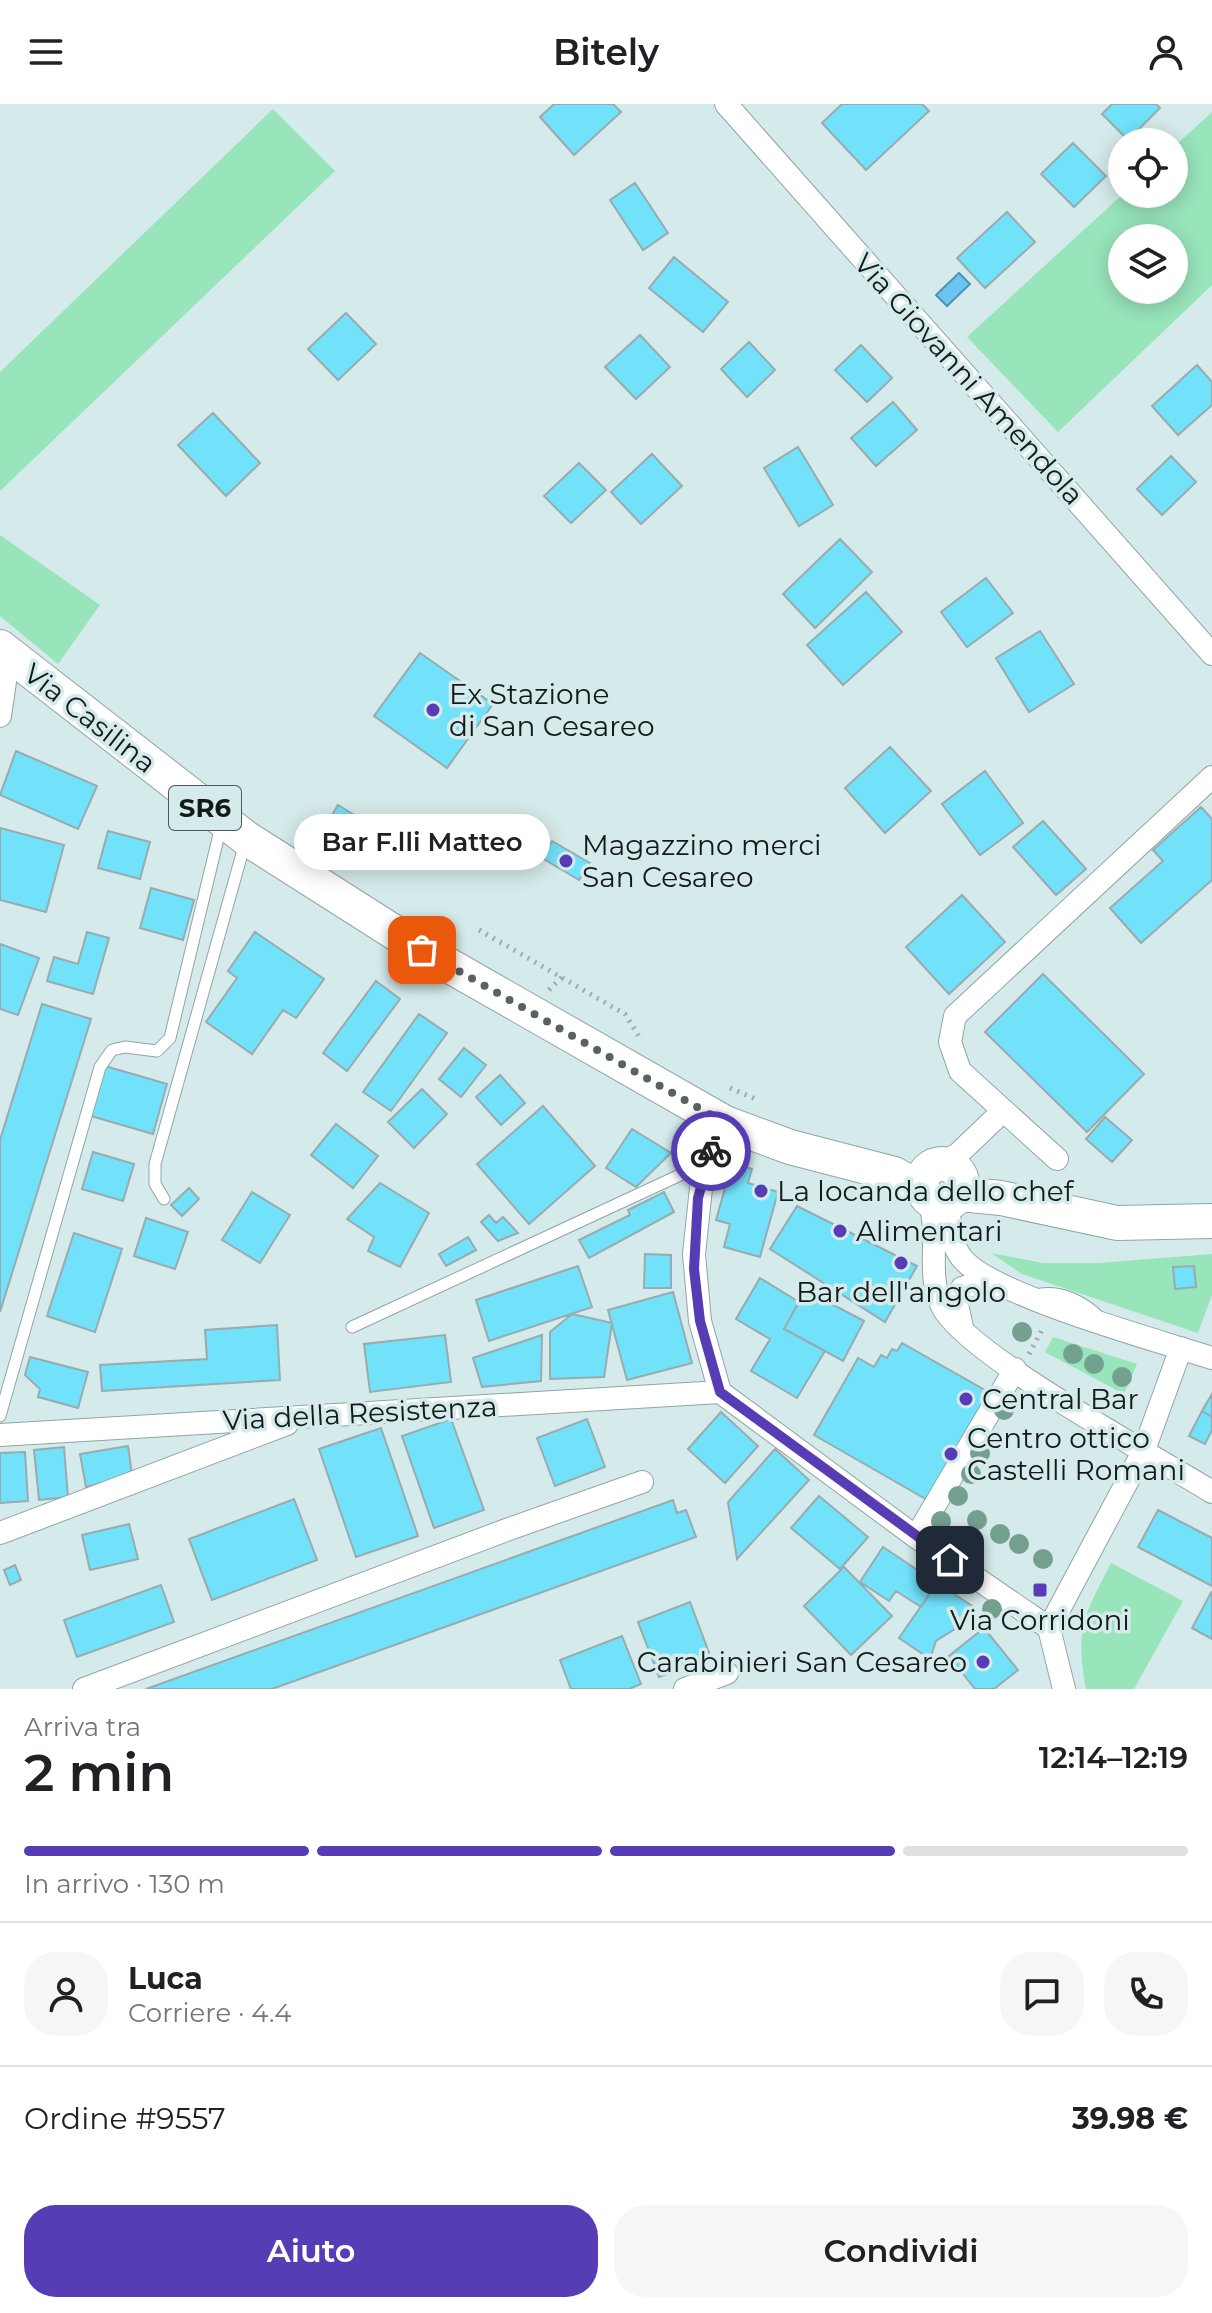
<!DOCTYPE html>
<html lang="it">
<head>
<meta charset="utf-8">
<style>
	body { margin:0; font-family:Montserrat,sans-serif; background:#f6f6f6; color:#202124; height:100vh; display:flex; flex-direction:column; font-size:30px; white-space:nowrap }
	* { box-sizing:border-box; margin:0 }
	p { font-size:26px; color:#757577 }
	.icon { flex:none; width:44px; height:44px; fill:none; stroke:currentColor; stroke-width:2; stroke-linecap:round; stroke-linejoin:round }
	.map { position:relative; height:1585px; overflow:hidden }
	.details { display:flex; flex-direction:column; background:#fff; flex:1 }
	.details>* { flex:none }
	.buttons { position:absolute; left:1108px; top:24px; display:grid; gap:16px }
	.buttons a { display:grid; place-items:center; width:80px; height:80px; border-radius:50%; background:#fff; box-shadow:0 4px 20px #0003; font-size:40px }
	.pin { position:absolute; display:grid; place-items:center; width:68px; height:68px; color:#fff; margin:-34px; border-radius:16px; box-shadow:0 4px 12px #0006 }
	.courier { position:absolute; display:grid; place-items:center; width:80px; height:80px; margin:-40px; border:6px solid #573db5; border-radius:50%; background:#fff; color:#222; box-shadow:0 2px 10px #0007 }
	.bubble { position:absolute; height:56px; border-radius:28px; background:#fff; box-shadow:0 4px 20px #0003; font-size:26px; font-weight:600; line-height:56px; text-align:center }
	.summary em { font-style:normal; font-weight:600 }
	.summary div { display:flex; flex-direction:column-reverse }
	.summary { display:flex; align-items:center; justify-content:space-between; height:136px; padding:0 24px }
	h1 { font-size:52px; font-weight:600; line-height:60px }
	.bar { display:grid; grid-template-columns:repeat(4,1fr); gap:12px 8px; align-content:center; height:96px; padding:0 24px }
	.bar i { height:10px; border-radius:6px; background:#e0e0e0 }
	.bar .current { background:#573db5 }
	.bar p { grid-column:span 4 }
	.line { display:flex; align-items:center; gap:20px; padding:0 24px; border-top:2px solid #e0e0e0 }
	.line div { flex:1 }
	.round { display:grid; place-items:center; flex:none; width:84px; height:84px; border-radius:32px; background:#f6f6f6 }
	.cta { display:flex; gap:16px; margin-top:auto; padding:16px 24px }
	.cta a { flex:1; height:92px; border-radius:32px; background:#573db5; color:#fff; font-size:32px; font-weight:600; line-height:92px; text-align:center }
	.cta a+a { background:#f6f6f6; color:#202124 }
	header { display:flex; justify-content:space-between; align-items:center; height:104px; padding:0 24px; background:#fff; font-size:36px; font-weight:600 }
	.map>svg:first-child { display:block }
	.green { fill:#98e4bb; fill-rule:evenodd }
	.water { fill:#6bc5f2; stroke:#5192b1; stroke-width:2 }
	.building { fill:#72e2fb; stroke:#98abaf; stroke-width:2 }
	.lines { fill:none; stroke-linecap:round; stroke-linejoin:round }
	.lane-casing { stroke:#91a5a5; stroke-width:13 }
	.street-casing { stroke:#91a5a5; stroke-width:24 }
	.primary-casing { stroke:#91a5a5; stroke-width:36 }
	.path { stroke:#9babab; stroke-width:5; stroke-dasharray:2 6; stroke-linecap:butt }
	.lane { stroke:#fff; stroke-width:11 }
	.street { stroke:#fff; stroke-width:22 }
	.primary { stroke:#fff; stroke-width:34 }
	.tree { fill:#74a090 }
	.done { stroke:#576363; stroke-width:8; stroke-dasharray:0 14.4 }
	.route { stroke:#573db5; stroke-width:10 }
	.poi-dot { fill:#573db5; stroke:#d5eaea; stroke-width:3 }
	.labels { text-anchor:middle; stroke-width:7; stroke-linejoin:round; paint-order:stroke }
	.shield { fill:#d5eaea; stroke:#4d5858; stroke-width:2 }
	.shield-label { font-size:26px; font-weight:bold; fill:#131a1a }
	.street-label { font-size:28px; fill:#131a1a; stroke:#d5eaea }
	.poi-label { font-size:28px; fill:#131a1a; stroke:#d5eaea; text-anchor:start }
</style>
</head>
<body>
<header><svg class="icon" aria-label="menu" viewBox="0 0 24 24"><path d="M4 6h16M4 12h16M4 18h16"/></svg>Bitely<svg class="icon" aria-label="person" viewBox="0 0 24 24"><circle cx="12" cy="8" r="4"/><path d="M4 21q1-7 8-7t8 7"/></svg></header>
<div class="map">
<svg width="1212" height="1585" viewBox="0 0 1212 1585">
	<rect width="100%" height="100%" fill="#d5eaea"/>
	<path class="green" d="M273,5L335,67L0,387V268Z
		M1212,8V181L1058,328L967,233L1123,90H1174V43ZM1174,134V186H1122V134Z
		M0,431L100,501L58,560L0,512Z
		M991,1149L1043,1159H1099L1212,1150V1191L1198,1229L1022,1170ZM1194,1162L1195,1183L1175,1185L1173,1163Z
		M1053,1233L1137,1260L1124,1290L1045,1248Z
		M1111,1459L1183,1497L1134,1585H1086C1075,1524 1084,1512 1111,1459Z"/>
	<path class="water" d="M959,169L970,180L947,202L936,191Z"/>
	<path class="building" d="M554,0H613L621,8L574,51L540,13Z
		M842,0H922L929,7L866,66L822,19Z
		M1112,0H1156L1160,4L1128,36L1102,10Z
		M1073,39L1106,72L1074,103L1041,70Z
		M635,79L668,129L643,146L610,96Z
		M1007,108L1035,138L985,184L957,154Z
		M674,153L728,198L703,228L649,184Z
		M346,209L376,240L338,276L308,245Z
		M640,231L670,263L636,295L605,263Z
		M749,238L775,266L747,293L721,265Z
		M861,241L892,274L867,298L835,266Z
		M1197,261L1212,278V301L1178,331L1152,302Z
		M893,298L917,326L876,362L851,334Z
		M213,309L260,359L226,392L178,341Z
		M798,343L833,401L799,422L764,364Z
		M652,350L682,382L641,420L611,388Z
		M1171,352L1196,378L1162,411L1137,385Z
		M579,359L606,386L571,419L544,392Z
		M840,435L872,468L815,524L783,490Z
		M986,474L1013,509L967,543L941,508Z
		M866,488L902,528L843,581L807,541Z
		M1040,527L1074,580L1029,608L996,554Z
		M420,549L493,600L447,664L374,612Z
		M890,643L931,687L885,729L845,684Z
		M16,647L97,682L78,725L0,691Z
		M985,667L1023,719L980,751L942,700Z
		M338,701L382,728L364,757L321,730Z
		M1201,703L1212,715V776L1141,839L1110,804L1163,757L1153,746Z
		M1043,717L1086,765L1056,791L1013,743Z
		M0,724L64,741L46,808L0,796Z
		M108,727L150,738L140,775L98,764Z
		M552,737L590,759L579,776L542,754Z
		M151,784L194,796L183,836L140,824Z
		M962,791L1005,838L949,890L906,843Z
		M87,828L109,834L93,890L47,877L54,853L78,860Z
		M255,828L324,875L296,914L283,906L252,950L206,918L237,874L228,867Z
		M0,840L39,854L18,911L0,905Z
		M1043,870L1144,970L1087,1028L985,928Z
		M376,877L400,895L347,967L323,949Z
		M42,900L91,915L0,1208V1036Z
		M419,910L447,929L391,1007L363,988Z
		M464,944L486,961L461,993L439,975Z
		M105,962L167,980L153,1030L91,1012Z
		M500,971L525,999L501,1021L476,993Z
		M422,985L447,1010L414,1044L388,1018Z
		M543,1002L595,1062L529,1120L477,1060Z
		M1105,1013L1132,1036L1112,1058L1086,1035Z
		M336,1020L378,1052L353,1084L311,1051Z
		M632,1025L671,1049L636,1083L606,1064Z
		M93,1048L134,1060L123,1097L82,1085Z
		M732,1059L752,1065L748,1079L778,1088L760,1153L724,1143L730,1120L716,1116Z
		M380,1079L429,1109L400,1163L368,1147L374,1133L347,1115Z
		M189,1084L199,1095L182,1112L171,1101Z
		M252,1088L290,1111L260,1159L222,1136Z
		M664,1088L674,1108L589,1154L579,1136L630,1111L628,1106Z
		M797,1102L917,1162L885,1218L770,1145Z
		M489,1111L496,1119L503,1113L518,1129L498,1137L481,1118Z
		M146,1114L188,1128L175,1165L134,1152Z
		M74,1129L122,1145L95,1228L47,1212Z
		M468,1133L476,1146L446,1162L439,1150Z
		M645,1150L671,1151V1184H644Z
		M578,1162L592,1203L489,1237L476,1196Z
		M1194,1162L1196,1183L1175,1185L1173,1163Z
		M760,1174L799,1198L784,1225L825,1247L797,1294L751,1267L770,1235L736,1215Z
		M805,1186L864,1217L843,1257L784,1225Z
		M673,1188L692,1259L627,1276L608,1206Z
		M572,1210L612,1219L604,1273L550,1275V1228Z
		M277,1221L280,1276L102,1287L100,1261L207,1255L205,1226Z
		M445,1231L451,1278L370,1288L364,1240Z
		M542,1231L541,1277L482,1283L473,1254Z
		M902,1239L990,1289L929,1397L814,1331L858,1254L874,1263L881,1251L887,1254L892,1245L897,1247Z
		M30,1253L88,1268L78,1304L38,1293L40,1285L25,1271Z
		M1212,1290V1313L1202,1307Z
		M1202,1307L1212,1313V1326L1205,1340L1189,1332Z
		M721,1308L758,1342L725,1379L688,1345Z
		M451,1315L484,1406L434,1424L402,1332Z
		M587,1315L605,1363L555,1382L537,1334Z
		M381,1324L418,1432L356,1453L319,1345Z
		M128,1342L132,1371L86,1383L80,1350Z
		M64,1343L68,1393L39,1396L34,1346Z
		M775,1345L809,1376L737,1455L728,1398Z
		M25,1348L28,1397L0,1399V1349Z
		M819,1392L868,1433L840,1465L791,1424Z
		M294,1395L317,1456L212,1496L189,1435Z
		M673,1396L677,1409L686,1406L696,1433L272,1585H146Z
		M1158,1406L1212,1434V1482L1138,1443Z
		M129,1420L138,1455L90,1466L82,1431Z
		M883,1443L937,1479L921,1503L896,1487L889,1497L860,1478Z
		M15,1461L21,1476L10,1481L4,1466Z
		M844,1463L892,1512L851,1551L804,1502Z
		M937,1479L974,1503L958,1523L936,1537L930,1555L899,1534Z
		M161,1481L174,1518L77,1553L64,1516Z
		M1212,1487V1535L1192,1524Z
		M690,1498L711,1554L659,1573L638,1518Z
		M984,1524L1018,1566L994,1585H975L949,1552Z
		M622,1532L641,1580L629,1585H571L560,1556Z"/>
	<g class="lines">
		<g class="lane-casing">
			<path id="lane" d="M164,1095L155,1080V1060L245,739
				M1035,1191C1060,1185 1085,1198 1101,1215
				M352,1223L706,1059
				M0,1312L100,963L112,946L125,943L157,947L170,934L221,722"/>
		</g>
		<g class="street-casing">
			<path id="street" d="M726,0L1212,550
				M0,612L9,550
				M725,1019L702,1075L694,1150L700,1217L720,1288L916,1433L1049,1524L1064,1585
				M1057,1055L960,967L950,938L955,912L1212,673
				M939,1060L958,1050L1003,1007
				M928,1095C942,1130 925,1168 942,1202C965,1250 1158,1354 1212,1388
				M948,1100C950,1117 950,1139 961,1153C989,1191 1160,1237 1212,1254
				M962,1223L956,1196L962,1184L978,1179L996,1182
				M0,1331L720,1288
				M0,1429L287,1320
				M916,1433L1015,1265
				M1049,1524L1144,1346L1181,1244
				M84,1585L509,1425L642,1378
				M685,1585L727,1569"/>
		</g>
		<g class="primary-casing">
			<path id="primary" d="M0,543L246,734L422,846L725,1019L790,1043L894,1070L923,1086
				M922 1080a20 20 0 1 1 40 0a20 20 0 1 1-40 0Z
				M960,1090L1001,1094L1117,1119L1212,1117"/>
		</g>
		<path class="path" d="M479,826L625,910L640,934
			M549,886L563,872
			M730,984L758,996
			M1029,1250L1043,1224"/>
		<use href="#lane" class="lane"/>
		<use href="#street" class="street"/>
		<use href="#primary" class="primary"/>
	</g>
	<g class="tree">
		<circle cx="1022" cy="1228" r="10"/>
		<circle cx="1073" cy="1250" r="10"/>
		<circle cx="1094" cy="1260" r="10"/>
		<circle cx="1122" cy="1273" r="10"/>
		<circle cx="1004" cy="1306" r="10"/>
		<circle cx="980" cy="1349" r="10"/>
		<circle cx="971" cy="1370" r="10"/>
		<circle cx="958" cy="1392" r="10"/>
		<circle cx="977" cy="1416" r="10"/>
		<circle cx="941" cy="1417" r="10"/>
		<circle cx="1000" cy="1430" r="10"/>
		<circle cx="1019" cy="1440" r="10"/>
		<circle cx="1043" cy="1455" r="10"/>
		<circle cx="992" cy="1505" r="10"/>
	</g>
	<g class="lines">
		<path class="done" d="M422,846L725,1019L711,1047"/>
		<path class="route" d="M711,1047L698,1094L694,1165L700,1217L720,1288L950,1456"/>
	</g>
	<g class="poi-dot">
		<circle cx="433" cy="606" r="8"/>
		<circle cx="566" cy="757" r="8"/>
		<circle cx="761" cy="1087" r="8"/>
		<circle cx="840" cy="1127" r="8"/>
		<circle cx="901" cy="1159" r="8"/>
		<circle cx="966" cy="1295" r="8"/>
		<circle cx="951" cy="1350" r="8"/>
		<rect x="1032" y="1478" width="16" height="16" rx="4"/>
		<circle cx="983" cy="1558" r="8"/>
	</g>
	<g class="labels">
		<rect class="shield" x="169" y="682" width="72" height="44" rx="6"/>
		<g class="shield-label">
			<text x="205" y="713">SR6</text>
		</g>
		<g class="street-label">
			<text transform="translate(969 275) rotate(48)" y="10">Via Giovanni Amendola</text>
			<text transform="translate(90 614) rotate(38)" y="10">Via Casilina</text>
			<text transform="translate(360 1309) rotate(-3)" y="10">Via della Resistenza</text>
		</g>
		<g class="poi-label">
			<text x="449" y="600">Ex Stazione<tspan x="449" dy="32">di San Cesareo</tspan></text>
			<text x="582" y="751">Magazzino merci<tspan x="582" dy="32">San Cesareo</tspan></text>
			<text x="777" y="1097">La locanda dello chef</text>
			<text x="856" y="1137">Alimentari</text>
			<text x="901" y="1198" text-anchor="middle">Bar dell'angolo</text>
			<text x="982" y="1305">Central Bar</text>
			<text x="967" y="1344">Centro ottico<tspan x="967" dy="32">Castelli Romani</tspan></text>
			<text x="1040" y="1526" text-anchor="middle">Via Corridoni</text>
			<text x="967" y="1568" text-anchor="end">Carabinieri San Cesareo</text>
		</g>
	</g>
</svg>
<div class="buttons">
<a><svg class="icon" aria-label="locate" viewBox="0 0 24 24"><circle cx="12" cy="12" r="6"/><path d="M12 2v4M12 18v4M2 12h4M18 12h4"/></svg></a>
<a><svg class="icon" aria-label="layers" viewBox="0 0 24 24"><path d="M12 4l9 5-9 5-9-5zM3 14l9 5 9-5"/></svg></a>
</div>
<div class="pin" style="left:422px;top:846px;background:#ea580c"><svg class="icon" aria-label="bag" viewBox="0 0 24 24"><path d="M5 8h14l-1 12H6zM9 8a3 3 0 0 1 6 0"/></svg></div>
<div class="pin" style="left:950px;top:1456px;background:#1f2937"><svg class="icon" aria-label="home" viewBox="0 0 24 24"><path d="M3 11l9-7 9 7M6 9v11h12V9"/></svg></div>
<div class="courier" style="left:711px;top:1047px"><svg class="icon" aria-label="bike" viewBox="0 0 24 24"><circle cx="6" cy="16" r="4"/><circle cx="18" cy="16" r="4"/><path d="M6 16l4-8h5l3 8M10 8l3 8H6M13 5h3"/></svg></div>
<div class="bubble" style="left:294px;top:710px;width:256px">Bar F.lli Matteo</div>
</div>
<section class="details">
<div class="summary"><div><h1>2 min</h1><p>Arriva tra</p></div><em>12:14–12:19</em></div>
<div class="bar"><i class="current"></i><i class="current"></i><i class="current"></i><i></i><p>In arrivo · 130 m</p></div>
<div class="line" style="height:144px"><a class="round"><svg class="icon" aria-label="person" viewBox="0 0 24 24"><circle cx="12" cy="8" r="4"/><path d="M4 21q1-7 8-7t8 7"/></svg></a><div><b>Luca</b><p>Corriere · 4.4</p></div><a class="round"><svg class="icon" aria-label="chat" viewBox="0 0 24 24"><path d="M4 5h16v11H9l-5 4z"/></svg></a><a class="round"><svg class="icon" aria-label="phone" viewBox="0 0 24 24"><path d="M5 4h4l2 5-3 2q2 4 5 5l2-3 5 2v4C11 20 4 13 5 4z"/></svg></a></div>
<div class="line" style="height:104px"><div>Ordine #9557</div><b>39.98 €</b></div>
<div class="cta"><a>Aiuto</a><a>Condividi</a></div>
</section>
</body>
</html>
